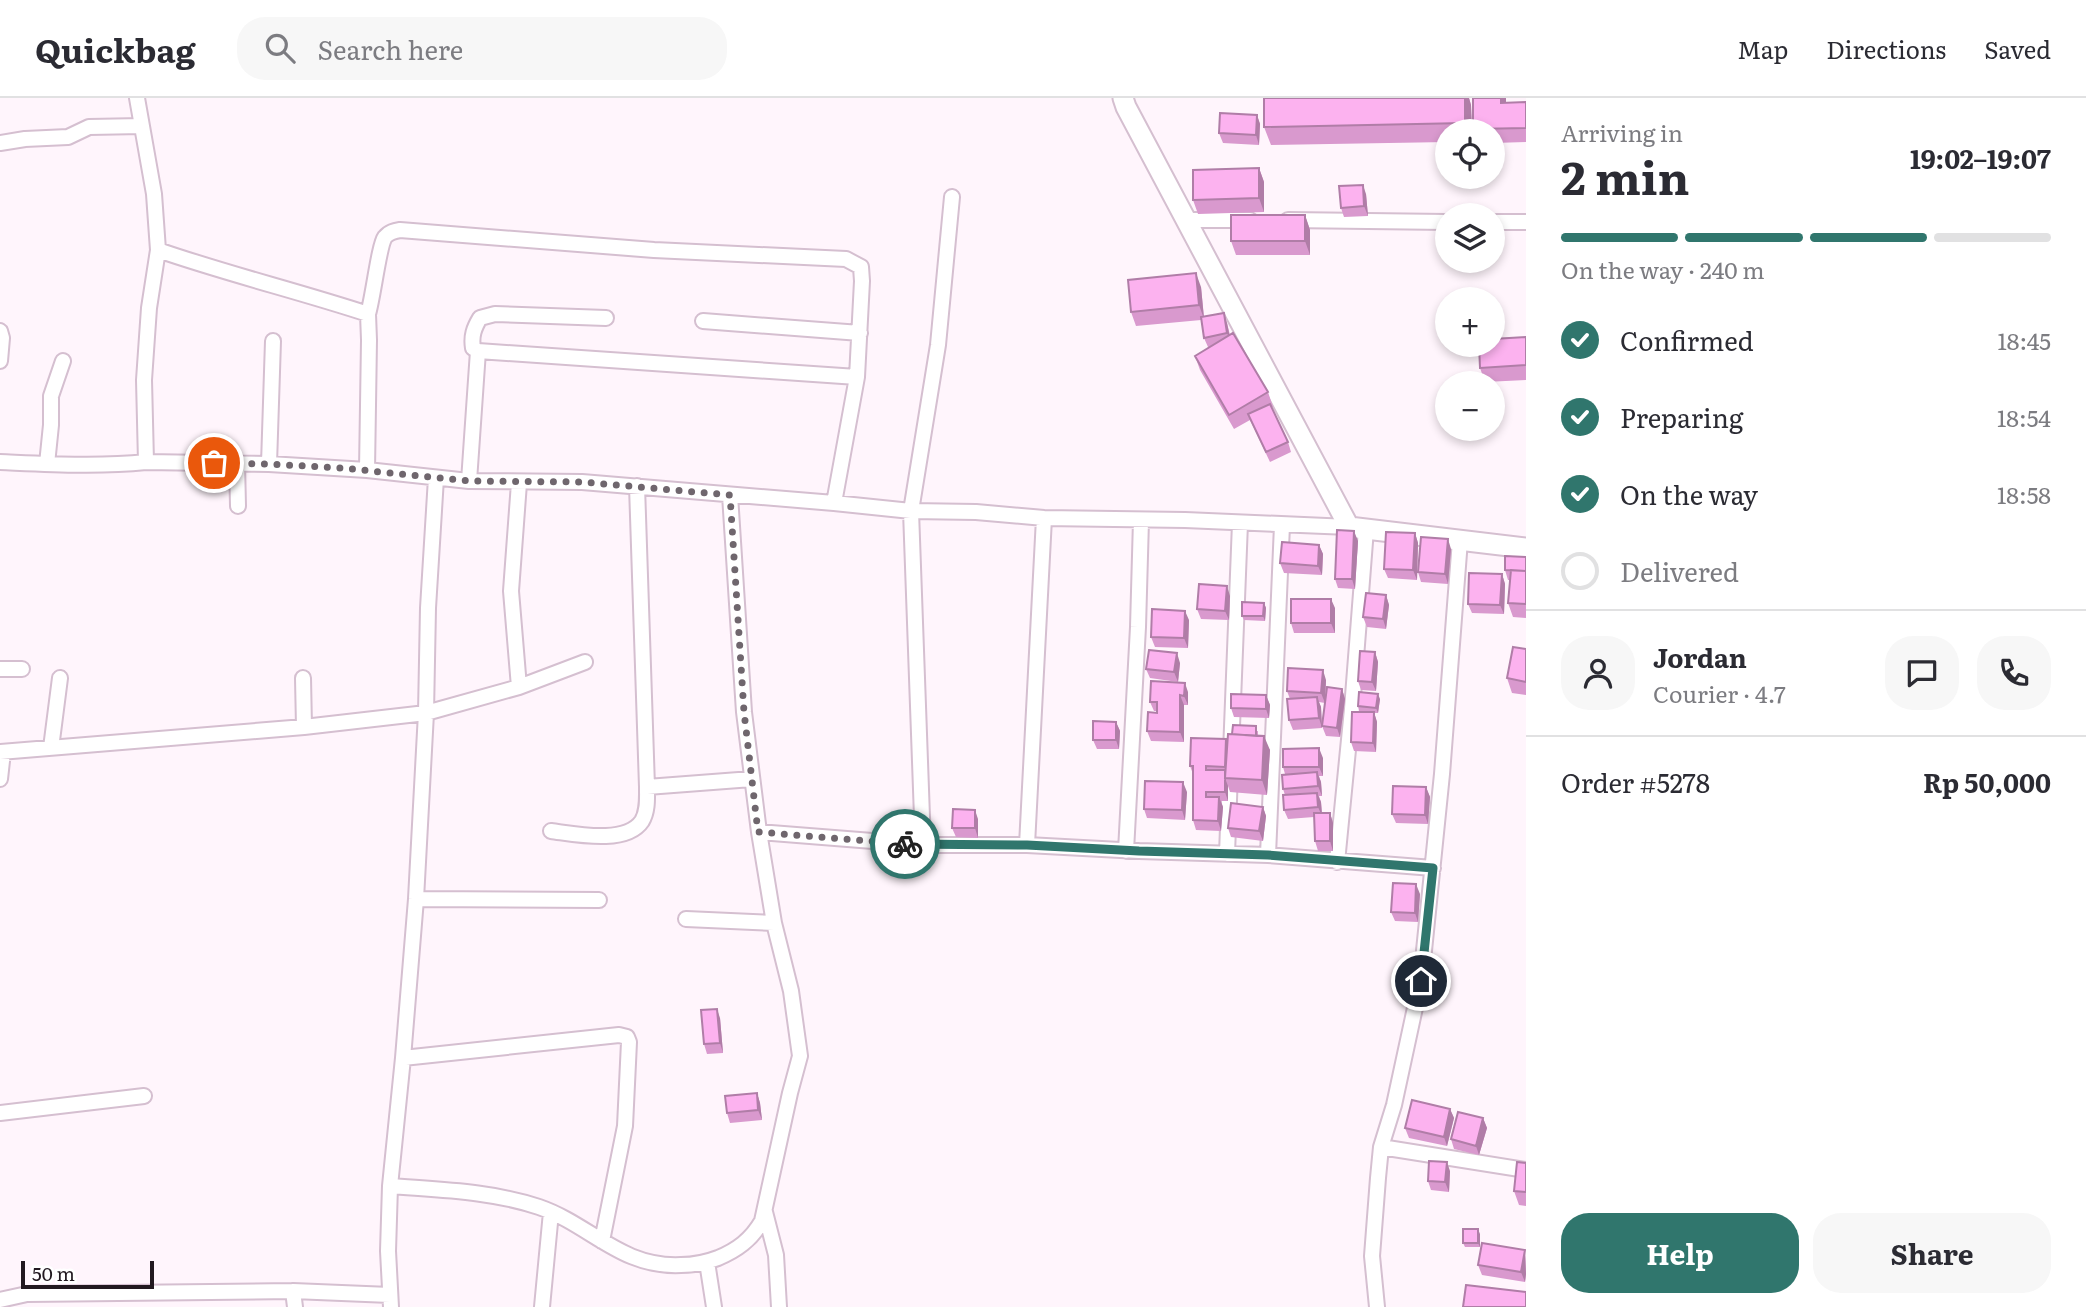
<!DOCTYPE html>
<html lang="en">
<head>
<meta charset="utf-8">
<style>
	body { margin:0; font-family:Literata,serif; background:#f7f7f7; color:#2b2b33; height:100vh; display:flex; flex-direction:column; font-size:26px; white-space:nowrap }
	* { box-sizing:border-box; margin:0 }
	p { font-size:23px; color:#7c7c81 }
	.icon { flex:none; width:38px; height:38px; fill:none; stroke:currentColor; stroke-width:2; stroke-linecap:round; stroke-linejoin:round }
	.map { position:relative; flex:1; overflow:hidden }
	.side { display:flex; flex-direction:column; background:#fff; width:560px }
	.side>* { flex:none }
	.controls { position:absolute; left:1435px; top:21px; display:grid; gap:14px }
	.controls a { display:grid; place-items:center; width:70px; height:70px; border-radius:50%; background:#fff; box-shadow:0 4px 10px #0003; font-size:35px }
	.scale { position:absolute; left:21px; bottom:18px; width:133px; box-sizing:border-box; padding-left:7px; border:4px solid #221920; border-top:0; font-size:19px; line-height:24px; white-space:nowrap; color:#221920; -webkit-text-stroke:5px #fff; paint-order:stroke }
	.pin { position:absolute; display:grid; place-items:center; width:60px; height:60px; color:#fff; margin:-30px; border:4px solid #fff; border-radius:50%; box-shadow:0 2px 7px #0007 }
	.courier { position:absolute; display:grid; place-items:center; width:70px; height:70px; margin:-35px; border:5px solid #30766d; border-radius:50%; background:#fff; color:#222; box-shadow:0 2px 9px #0007 }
	.head em { font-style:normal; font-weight:700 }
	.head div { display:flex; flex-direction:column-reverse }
	.head { display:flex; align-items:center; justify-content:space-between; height:119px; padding:0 35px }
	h1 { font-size:46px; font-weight:700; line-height:52px }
	.bar { display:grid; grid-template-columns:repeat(4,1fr); gap:10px 7px; align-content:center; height:84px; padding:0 35px }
	.bar i { height:9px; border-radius:5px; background:#e1e1e2 }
	.bar .on { background:#30766d }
	.bar p { grid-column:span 4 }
	.line { display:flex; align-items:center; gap:18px; padding:0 35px; border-top:2px solid #e1e1e2 }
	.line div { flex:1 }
	.round { display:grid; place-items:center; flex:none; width:74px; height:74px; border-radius:28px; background:#f7f7f7 }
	ol { padding:0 35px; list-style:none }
	li { display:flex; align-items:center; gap:21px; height:77px }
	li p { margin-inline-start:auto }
	li .icon { padding:7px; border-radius:50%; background:#30766d; color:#fff; stroke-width:4 }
	li:last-child { color:#7c7c81 }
	li i { width:38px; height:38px; border:4px solid #e1e1e2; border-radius:50% }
	.primary-button { display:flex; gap:14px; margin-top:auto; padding:14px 35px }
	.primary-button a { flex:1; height:80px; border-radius:28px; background:#30766d; color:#fff; font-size:28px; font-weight:700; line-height:80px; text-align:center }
	.primary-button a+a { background:#f7f7f7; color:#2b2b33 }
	header { display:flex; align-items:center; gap:42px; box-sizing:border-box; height:98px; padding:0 35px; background:#fff; border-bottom:2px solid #e1e1e2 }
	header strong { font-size:33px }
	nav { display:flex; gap:38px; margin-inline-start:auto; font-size:24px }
	.search { width:490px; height:63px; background:#f7f7f7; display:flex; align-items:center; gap:18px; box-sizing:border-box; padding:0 24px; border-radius:28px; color:#7c7c81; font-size:26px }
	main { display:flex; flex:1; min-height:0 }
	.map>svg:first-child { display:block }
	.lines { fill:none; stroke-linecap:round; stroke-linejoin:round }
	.street-casing { stroke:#d5bfd0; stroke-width:18 }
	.secondary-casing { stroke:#d5bfd0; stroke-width:23 }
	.street { stroke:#fff; stroke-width:14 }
	.secondary { stroke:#fff; stroke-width:19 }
	.wall { fill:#d999ce }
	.shaded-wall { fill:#b07da7 }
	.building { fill:#fcb2ef; stroke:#b07da7; stroke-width:2 }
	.done { stroke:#6f666d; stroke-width:7; stroke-dasharray:0 12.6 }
	.route { stroke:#30766d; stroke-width:9 }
</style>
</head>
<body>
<header>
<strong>Quickbag</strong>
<div class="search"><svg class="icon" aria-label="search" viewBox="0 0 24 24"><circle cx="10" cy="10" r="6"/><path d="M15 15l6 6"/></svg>Search here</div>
<nav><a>Map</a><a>Directions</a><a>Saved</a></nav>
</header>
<main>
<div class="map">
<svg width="1526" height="1209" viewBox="0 0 1526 1209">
	<rect width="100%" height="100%" fill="#fff5fc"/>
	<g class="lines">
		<g class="street-casing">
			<path id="street" d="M137,0L154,96L158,152C227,176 298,193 368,216L369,242L367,372
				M0,45L25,41L68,39L89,29L142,28
				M1187,122H1250
				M1288,122L1447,124
				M1493,124H1526
				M368,216C373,200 379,147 385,139C389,134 394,133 400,132L654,152L846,161L861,169L862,183L857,279L834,405
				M606,220L495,216L480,220C474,230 471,238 473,250L478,253L857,279
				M703,223L860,235
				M0,233L2,240L0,263
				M0,364C48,366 98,369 146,364L269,366L367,372L469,383L582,384L834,405L911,413L976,414L1044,420L1185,422L1349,429
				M146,364L144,282L149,210L158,152
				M237,365L238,408
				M47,366L51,327V298L63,263
				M269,366L273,243
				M469,383L478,253
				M0,571H22
				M303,580L304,629
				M519,589L511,493L519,385
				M51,650L60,580
				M0,654L304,629L426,615L519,589L585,564
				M1231,654L1240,425
				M0,681L3,654
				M647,689L752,681
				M551,733C575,736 626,747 642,723C648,713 647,700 647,689L637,388
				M759,734L923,747H1027L1139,753L1268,757L1433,770
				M923,747L911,413L938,247L952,99
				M1027,747L1044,420
				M1126,753L1138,529L1141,422
				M1227,756L1230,675
				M1268,757L1282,427
				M1337,764L1352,611L1366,431
				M416,801L599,802
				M686,821L774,825
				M403,960L619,937L627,939L629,944L625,1028L602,1143
				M0,1015L144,998
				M1381,1049L1526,1072
				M390,1088C440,1092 491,1093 539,1109C591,1127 621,1170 681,1167C694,1167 705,1165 718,1160C737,1152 751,1142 762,1123L790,995L800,958L791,893L774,825L759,734L744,614L730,397
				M765,1114L776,1157L779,1209
				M707,1164L714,1209
				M293,1193L295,1209
				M0,1202L27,1196L293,1193L390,1197
				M391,1209L388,1153L390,1088L403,960L416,801L426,615L428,510L436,380
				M542,1209L551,1114
				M1377,1209L1372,1158L1378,1080L1381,1049L1394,1007L1421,882L1442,676L1460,442"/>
		</g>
		<g class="secondary-casing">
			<path id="secondary" d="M1123,0L1126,9L1349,429L1526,450"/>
		</g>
		<use href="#street" class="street"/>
		<use href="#secondary" class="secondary"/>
	</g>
	<path class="wall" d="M1264,0H1469L1471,7L1472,33H1447V44L1271,47L1264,29Z
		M1473,0H1506V5L1526,4V44L1493,45V33H1474Z
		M1257,17L1260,26L1259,47L1223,45L1219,35Z
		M1259,70L1264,84V114L1198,116L1193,102Z
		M1366,96L1368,118L1344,119L1341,110Z
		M1305,117L1310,132V157H1236L1231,143Z
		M1201,189L1204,219L1227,225L1230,237L1268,294L1273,309H1271L1288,344L1291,354L1270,364L1250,322L1234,331L1200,272L1195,258L1210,249H1208L1204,240L1201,222L1136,228L1131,214Z
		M1526,239V282L1485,284L1480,270Z
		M1415,435L1418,445L1417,482L1388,480L1384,471Z
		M1358,443L1355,491L1338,490L1335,481Z
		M1319,447L1323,456L1322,477L1284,475L1280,465Z
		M1451,451L1448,486L1421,484L1418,474Z
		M1526,459V520L1513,519L1508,505L1510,482H1508L1505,472Z
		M1502,476L1505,486L1504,516L1472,515L1468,506Z
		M1386,497L1389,507L1386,531L1367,529L1363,519Z
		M1230,498L1229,522L1201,521L1197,511Z
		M1264,505L1266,510L1265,523L1244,522L1242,518Z
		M1335,510V535H1294L1291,525Z
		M1189,522L1188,550L1155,549L1151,539Z
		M1526,551V597L1512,595L1507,580Z
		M1375,554L1378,564L1376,593L1361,592L1358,583Z
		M1180,565L1178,584L1150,580L1146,571Z
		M1326,582L1325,605L1319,604L1321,609L1322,630L1293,632L1289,622L1290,601L1287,593Z
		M1342,591L1345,601L1340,639L1326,638L1322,628Z
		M1188,594V607H1184V644L1151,643L1147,633L1157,613H1154L1150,604Z
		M1266,597L1270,607L1269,620L1234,619L1231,610Z
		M1380,601L1378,615H1374L1377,624L1376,654L1354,653L1351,644L1367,614L1359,613L1358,608Z
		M1116,624L1120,633L1119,651H1097L1093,642Z
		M1258,633V638L1270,652L1267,697L1230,694L1228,688V703H1221L1223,709L1221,733L1196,732L1193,722V676L1190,668L1226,641L1227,646L1232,636Z
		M1323,660V678H1319L1321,684L1322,698H1319L1321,704L1322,715H1330L1333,725V753H1318L1315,743L1314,719L1288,721L1284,712L1285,697L1283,691L1285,676L1283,669Z
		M1426,689L1430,699L1428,726L1396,725L1392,716Z
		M1187,694L1185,722L1147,720L1144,711Z
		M1263,709L1266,718L1263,743L1231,739L1228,730Z
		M978,721V740L956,739L952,730Z
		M1420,796L1418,824L1395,823L1391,814Z
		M720,920L723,955L707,956L704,946Z
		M757,995L760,1005L762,1022L730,1025L727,1015Z
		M1450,1011L1454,1020L1447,1048L1409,1040L1405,1030Z
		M1483,1020L1487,1030L1479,1057L1454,1051L1451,1041Z
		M1526,1065V1108L1519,1107L1514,1093Z
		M1450,1073L1449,1094L1431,1092L1428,1083Z
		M1480,1136V1149H1465L1463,1145Z
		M1525,1152L1526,1176L1525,1184L1482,1177L1478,1167Z"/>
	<path class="shaded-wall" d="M1465,0H1469L1471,7L1472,33H1468L1465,25Z
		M1501,0H1506V19L1501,5Z
		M1257,17L1260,26L1259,47L1256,37Z
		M1259,70L1264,84V114L1259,100Z
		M1363,87L1366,96L1368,118L1364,108Z
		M1305,117L1310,132V157L1305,143Z
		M1196,175L1201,189L1204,221L1199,207Z
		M1224,215L1227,225L1231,245L1227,235Z
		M1354,433L1358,443L1355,491L1352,481Z
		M1415,435L1418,445L1417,482L1413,472Z
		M1448,441L1451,451L1448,486L1445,476Z
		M1319,447L1323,456L1322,477L1318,468Z
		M1502,476L1505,486L1504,516L1500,507Z
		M1227,488L1230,498L1229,522L1225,513Z
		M1386,497L1389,507L1386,531L1383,521Z
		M1331,501L1335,510V535L1331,525Z
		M1264,505L1266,510L1265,523L1263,518Z
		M1185,513L1189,522L1188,550L1184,540Z
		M1375,554L1378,564L1376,593L1372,584Z
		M1177,555L1180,565L1178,584L1174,574Z
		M1323,572L1326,582L1325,605L1321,595Z
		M1185,585L1188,594V607L1184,598Z
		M1342,591L1345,601L1340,639L1337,630Z
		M1378,596L1380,601L1378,615L1376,610Z
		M1180,597L1184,607V644L1180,634Z
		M1266,597L1270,607L1269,620L1266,611Z
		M1317,599L1321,609L1322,630L1319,620Z
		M1374,614L1377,624L1376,654L1373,645Z
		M1116,624L1120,633L1119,651L1116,642Z
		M1264,638L1270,652L1267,697L1262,682Z
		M1226,641L1229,651L1228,679L1225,669Z
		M1319,650L1323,660V678L1319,669Z
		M1317,674L1321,684L1322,698L1318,688Z
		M1225,680L1228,688V703L1225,694Z
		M1183,684L1187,694L1185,722L1182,712Z
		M1426,689L1430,699L1428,726L1425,717Z
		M1317,695L1321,704L1322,718L1318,709Z
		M1219,699L1223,709L1221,733L1218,723Z
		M1263,709L1266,718L1263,743L1259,733Z
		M975,712L978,721V740L975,730Z
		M1330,715L1333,725V753L1330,743Z
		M1416,786L1420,796L1418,824L1415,815Z
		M717,911L720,920L723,955L720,945Z
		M757,995L760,1005L762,1022L758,1012Z
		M1450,1011L1454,1020L1447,1048L1444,1039Z
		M1483,1020L1487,1030L1479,1057L1476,1048Z
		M1447,1064L1450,1073L1449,1094L1445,1084Z
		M1478,1131L1480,1136V1149L1478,1145Z
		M1525,1152L1526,1176L1525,1184L1521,1174Z"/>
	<path class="building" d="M1264,0H1465V25L1264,29Z
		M1473,0H1501V5L1526,4V30L1473,31Z
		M1220,15L1257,17L1256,37L1219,35Z
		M1259,70V100L1193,102V72Z
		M1363,87L1364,108L1341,110L1339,88Z
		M1231,117H1305V143H1231Z
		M1196,175L1199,207L1131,214L1128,182Z
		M1224,215L1227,235L1204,240L1201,219Z
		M1233,235L1268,294L1229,317L1195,258Z
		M1526,239V267L1480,270L1479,247H1493V241Z
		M1270,306L1288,344L1266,354L1248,316Z
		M1337,432L1354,433L1352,481H1335Z
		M1386,434L1415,435L1413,472L1384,471Z
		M1421,439L1448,441L1445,476L1418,474Z
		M1282,444L1319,447L1318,468L1280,465Z
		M1505,458L1526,459V473L1505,472Z
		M1511,472L1526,473V506L1508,505Z
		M1469,475L1502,476L1500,507L1468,506Z
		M1199,486L1227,488L1225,513L1197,511Z
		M1366,495L1386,497L1383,521L1363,519Z
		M1291,501H1331V525H1291Z
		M1242,504L1264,505L1263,518H1242Z
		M1152,511L1185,513L1184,540L1151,539Z
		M1513,549L1526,551V584L1507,580Z
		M1149,552L1177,555L1174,574L1146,571Z
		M1360,553L1375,554L1372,584L1358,583Z
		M1288,570L1323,572L1321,595L1287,593Z
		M1151,583L1185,585L1184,598L1180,597V634L1147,633L1148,614L1157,615V604H1150Z
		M1327,589L1342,591L1337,630L1322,628Z
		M1359,594L1378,596L1376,610L1358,608Z
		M1231,596L1266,597V611L1231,610Z
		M1317,599L1319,620L1289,622L1287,601Z
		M1352,614H1374L1373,645L1351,644Z
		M1093,623L1116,624V642H1093Z
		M1233,627L1256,628V638L1232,636Z
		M1228,636L1264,638L1262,682L1225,680Z
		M1191,640L1226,641L1225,669L1206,668V672H1225V694H1206V699H1219L1218,723L1193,722V668H1190Z
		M1319,650V669H1283V651Z
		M1317,674L1318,688L1283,691L1282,677Z
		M1145,683L1183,684L1182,712L1144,711Z
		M1393,688L1426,689L1425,717L1392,716Z
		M1317,695L1318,709L1284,712L1283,697Z
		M1231,705L1263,709L1259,733L1228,730Z
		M953,711L975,712V730H952Z
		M1314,715H1330V743H1315Z
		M1393,785L1416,786L1415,815L1391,814Z
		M717,911L720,945L704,946L701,912Z
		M757,995L758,1012L727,1015L725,998Z
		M1412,1002L1450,1011L1444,1039L1405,1030Z
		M1458,1014L1483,1020L1476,1048L1451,1041Z
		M1429,1063L1447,1064L1445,1084L1428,1083Z
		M1517,1064L1526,1065V1094L1514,1093Z
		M1463,1131H1478V1145H1463Z
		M1482,1145L1525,1152L1521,1174L1478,1167Z
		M1466,1187L1526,1194V1209H1463Z"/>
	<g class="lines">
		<path class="done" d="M214,365L269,366L342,370L469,383L582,384L730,397L744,614L758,734L905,746"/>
		<path class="route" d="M905,746L1027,747L1139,753L1268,757L1433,770L1421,883"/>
	</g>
</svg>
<div class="controls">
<a><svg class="icon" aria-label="locate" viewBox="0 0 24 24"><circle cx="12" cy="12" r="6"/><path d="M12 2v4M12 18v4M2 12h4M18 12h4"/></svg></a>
<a><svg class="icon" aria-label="layers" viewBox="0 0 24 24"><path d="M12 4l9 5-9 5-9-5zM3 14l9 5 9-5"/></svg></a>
<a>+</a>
<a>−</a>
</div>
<div class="scale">50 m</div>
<div class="pin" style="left:214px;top:365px;background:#ea580c"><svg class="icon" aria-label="bag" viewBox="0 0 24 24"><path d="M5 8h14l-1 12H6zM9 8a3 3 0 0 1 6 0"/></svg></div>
<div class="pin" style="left:1421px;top:883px;background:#1f2937"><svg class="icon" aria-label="home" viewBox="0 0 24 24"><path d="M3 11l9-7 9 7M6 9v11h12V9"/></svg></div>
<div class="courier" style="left:905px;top:746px"><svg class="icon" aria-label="bike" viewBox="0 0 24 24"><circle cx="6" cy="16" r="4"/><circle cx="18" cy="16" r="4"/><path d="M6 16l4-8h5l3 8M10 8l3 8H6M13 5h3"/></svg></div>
</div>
<section class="side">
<div class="head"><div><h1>2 min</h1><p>Arriving in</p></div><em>19:02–19:07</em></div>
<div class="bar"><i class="on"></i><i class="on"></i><i class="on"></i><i></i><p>On the way · 240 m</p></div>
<ol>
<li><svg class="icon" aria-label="check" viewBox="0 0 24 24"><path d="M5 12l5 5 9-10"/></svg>Confirmed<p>18:45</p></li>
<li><svg class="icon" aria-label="check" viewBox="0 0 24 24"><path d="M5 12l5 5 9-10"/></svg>Preparing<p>18:54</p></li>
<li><svg class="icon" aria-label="check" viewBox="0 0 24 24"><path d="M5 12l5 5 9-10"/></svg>On the way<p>18:58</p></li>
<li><i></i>Delivered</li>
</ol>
<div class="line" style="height:126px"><a class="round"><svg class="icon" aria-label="person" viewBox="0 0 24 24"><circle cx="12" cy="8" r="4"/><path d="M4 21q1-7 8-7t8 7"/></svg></a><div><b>Jordan</b><p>Courier · 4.7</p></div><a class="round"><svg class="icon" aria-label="chat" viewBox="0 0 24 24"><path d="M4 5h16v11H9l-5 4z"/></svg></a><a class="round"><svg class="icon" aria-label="phone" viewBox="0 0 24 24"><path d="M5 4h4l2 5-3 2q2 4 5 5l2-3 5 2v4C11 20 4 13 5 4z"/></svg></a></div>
<div class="line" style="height:91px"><div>Order #5278</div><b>Rp 50,000</b></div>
<div class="primary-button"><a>Help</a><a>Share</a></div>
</section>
</main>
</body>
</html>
